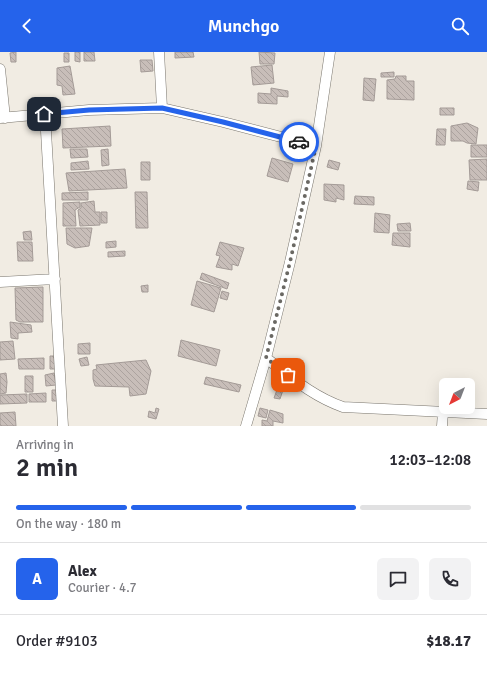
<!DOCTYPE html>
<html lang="en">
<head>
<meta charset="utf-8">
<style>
	body { margin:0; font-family:Signika,sans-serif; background:#f2f2f3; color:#2b2b33; height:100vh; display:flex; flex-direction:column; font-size:15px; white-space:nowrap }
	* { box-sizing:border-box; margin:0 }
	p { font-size:13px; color:#7c7c81 }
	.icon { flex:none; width:22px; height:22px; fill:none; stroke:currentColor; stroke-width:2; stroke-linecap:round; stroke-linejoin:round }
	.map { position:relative; height:374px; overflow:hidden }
	.sheet { display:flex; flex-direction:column; background:#fff; flex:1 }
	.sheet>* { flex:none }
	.needle { width:26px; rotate:222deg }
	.fabs { position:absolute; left:439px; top:326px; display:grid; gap:8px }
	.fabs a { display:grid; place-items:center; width:36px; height:36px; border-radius:6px; background:#fff; box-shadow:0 4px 16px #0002; font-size:20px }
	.pin { position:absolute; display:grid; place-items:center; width:34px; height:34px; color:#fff; margin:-17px; border-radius:8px; box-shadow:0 2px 6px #0006 }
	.courier { position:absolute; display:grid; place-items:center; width:40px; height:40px; margin:-20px; border:3px solid #2563eb; border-radius:50%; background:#fff; color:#222; box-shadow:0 1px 5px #0007 }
	.summary em { font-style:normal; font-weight:600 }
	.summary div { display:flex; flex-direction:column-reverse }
	.summary { display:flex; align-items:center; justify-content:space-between; height:68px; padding:0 16px }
	h1 { font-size:26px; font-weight:600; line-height:30px }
	.bar { display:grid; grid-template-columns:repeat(4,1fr); gap:6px 4px; align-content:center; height:48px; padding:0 16px }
	.bar i { height:5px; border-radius:3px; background:#e1e1e2 }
	.bar .selected { background:#2563eb }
	.bar p { grid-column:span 4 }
	.line { display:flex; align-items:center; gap:10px; padding:0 16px; border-top:1px solid #e1e1e2 }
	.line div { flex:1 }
	.round { display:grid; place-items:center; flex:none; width:42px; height:42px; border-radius:6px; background:#f2f2f3 }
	header { display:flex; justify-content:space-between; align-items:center; height:52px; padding:0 16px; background:#2563eb; color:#fff; font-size:18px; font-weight:600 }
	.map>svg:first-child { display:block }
	.building { fill:url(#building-back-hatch); stroke:#a49b97 }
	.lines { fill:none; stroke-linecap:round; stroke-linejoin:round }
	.street-casing { stroke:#79756d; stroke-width:11 }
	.street { stroke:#fff; stroke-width:10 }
	.done { stroke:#6a6863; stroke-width:4; stroke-dasharray:0 7.2 }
	.route { stroke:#2563eb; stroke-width:5 }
</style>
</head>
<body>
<header><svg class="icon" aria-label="back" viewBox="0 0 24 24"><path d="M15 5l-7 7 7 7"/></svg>Munchgo<svg class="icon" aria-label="search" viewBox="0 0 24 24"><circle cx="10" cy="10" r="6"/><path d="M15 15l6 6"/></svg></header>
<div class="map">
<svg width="487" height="374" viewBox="0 0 487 374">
	<defs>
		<pattern id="building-back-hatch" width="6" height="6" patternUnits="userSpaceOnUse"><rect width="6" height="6" fill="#c8beb9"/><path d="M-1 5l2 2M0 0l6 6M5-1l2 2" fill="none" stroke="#aca39f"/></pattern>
	</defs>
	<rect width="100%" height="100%" fill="#f1ece3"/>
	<path class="building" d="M16,0V10H11L10,1Z
		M75,0H80V10L75,9Z
		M84,0H94L95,9H84Z
		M175,0H193L194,5L175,6Z
		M259,0L275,1L274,12H260Z
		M64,1H69V10H64Z
		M140,8H152L153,19L141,20Z
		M272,13L274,31L253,33L251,15Z
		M70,14L75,42L63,43L62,34L57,33V16Z
		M394,20V25H381V21Z
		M396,24H406V29H414V48L387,47V28L395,27Z
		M364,26L376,27L374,49L363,48Z
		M271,36L288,39V45L277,44V52L258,51V41L271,42Z
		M440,56H454V63H440Z
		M467,71L478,76L476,92L467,91L463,89H451V74Z
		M110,74L111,94L63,96L62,77Z
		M437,77H446L445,93H436Z
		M471,93H487V105H471Z
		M70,97H87L88,105L71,106Z
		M108,97L109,113L102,114L101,98Z
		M272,106L293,112L288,130L267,124Z
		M487,107V128H470L469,108Z
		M329,108L340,111L338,118L327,115Z
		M88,109L89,117L71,118V111Z
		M141,110H150V128H141Z
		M125,117L127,136L69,139L66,121Z
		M468,129L479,130L478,139L467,137Z
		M324,132L344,133V148L336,146V150L324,148Z
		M88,140V148H62V141Z
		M135,140H147L148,176H136Z
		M355,144L374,145V153L354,152Z
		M94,149L95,160H100V173L80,174L78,158L81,156V151Z
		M80,150V155L75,158L76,174H63V151Z
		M101,160H107V171H101Z
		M375,161L390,163L389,181L374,180Z
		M410,171L411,179H398L397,172Z
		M66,176H92L89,194L75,196L67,192Z
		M31,179L32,188H24L23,180Z
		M393,181H410V195L392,193Z
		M116,189V195L106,196V190Z
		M17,190H32L33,209H18Z
		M220,190L244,196L238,214L232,212V218L216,215L220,204L216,203Z
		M125,199V204L108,205V200Z
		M202,221L229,231L227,237L200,227Z
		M197,229L221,236L214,260L191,253Z
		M148,233V240H142L141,234Z
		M43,235V270H20L16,268L15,236Z
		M222,239L229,241L227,248L220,246Z
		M10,270L31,273L32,280L18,281V287L11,286Z
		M181,288L220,298L216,314L178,304Z
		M13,289L15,307L0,308V290Z
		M90,291V302H78V292Z
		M50,304H57V317H50Z
		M87,305L89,313L81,314L79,307Z
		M44,306V317H19L18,307Z
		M146,308L151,319L146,342L130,344L129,335L95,334L93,327V318L97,317L96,313Z
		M6,321L7,330L6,341L0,342V322Z
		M54,321L56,333L46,334L45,323Z
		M25,324H33V340H25Z
		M206,325L241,333L239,340L204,332Z
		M276,330L284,335L280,347L274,346L277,338L273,336Z
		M52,338H59L60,349H52Z
		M46,341V350H29V342Z
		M27,342V351L0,352V343Z
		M156,356L159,357L156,367L148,365L149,359L155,361Z
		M260,356L268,358L266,366L258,364Z
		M270,358L283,362V371L273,369V374H262V368L267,369Z
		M15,360L16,374H0V361Z"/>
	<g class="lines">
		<g class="street-casing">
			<path id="street" d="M159,0L162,56
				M0,17L5,66
				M45,62L63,374
				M0,66L89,58L162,56L223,70L316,94
				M0,230L55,227
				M266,306C291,325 312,344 343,355L487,362
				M246,374L266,306L290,210L316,94L330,0
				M442,374L443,360"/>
		</g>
		<use href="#street" class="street"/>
	</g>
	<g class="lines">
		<path class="done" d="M288,323L266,306L290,210L316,94L299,90"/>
		<path class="route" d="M44,62L89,58L162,56L223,70L299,90"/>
	</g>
</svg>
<div class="fabs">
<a><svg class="needle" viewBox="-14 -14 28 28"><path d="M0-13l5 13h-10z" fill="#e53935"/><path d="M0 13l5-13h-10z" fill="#7c7c81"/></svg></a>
</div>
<div class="pin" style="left:288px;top:323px;background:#ea580c"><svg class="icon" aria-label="bag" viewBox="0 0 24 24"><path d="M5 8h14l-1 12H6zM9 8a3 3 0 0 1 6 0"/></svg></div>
<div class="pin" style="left:44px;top:62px;background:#1f2937"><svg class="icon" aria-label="home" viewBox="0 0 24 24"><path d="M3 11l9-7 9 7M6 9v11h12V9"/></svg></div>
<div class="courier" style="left:299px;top:90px"><svg class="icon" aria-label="car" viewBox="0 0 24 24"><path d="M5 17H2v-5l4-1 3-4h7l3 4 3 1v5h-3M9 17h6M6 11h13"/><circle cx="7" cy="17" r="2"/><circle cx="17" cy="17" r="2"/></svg></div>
</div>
<section class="sheet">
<div class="summary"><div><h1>2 min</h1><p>Arriving in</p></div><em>12:03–12:08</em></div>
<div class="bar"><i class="selected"></i><i class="selected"></i><i class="selected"></i><i></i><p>On the way · 180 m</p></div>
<div class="line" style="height:72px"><b class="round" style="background:#2563eb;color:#fff">A</b><div><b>Alex</b><p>Courier · 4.7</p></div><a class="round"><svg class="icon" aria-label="chat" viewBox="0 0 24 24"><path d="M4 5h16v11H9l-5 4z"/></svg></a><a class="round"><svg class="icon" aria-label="phone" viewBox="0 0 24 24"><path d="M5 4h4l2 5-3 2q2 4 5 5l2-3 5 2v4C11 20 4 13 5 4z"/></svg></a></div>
<div class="line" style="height:52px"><div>Order #9103</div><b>$18.17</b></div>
</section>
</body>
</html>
